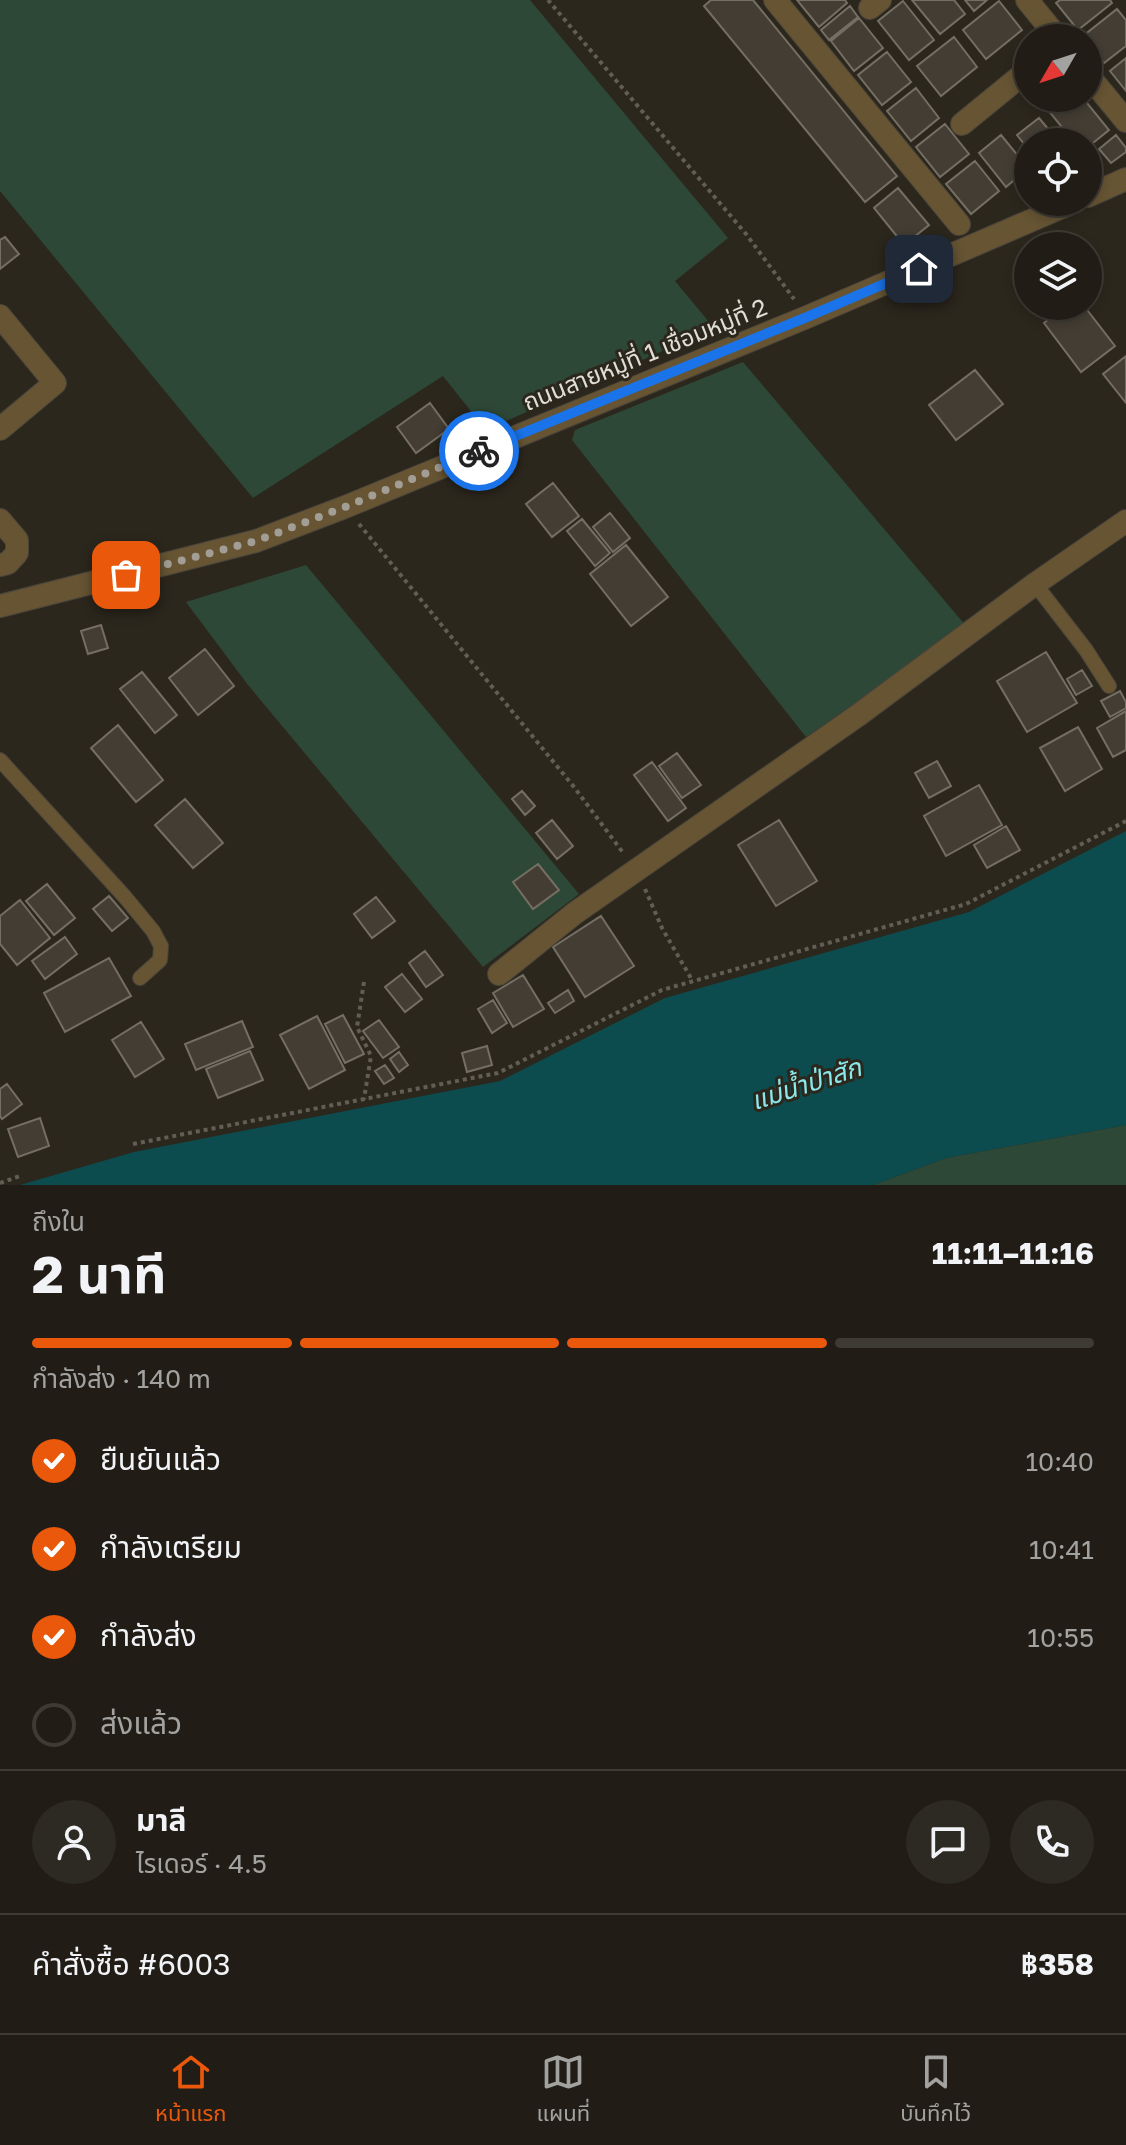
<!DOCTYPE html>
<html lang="th">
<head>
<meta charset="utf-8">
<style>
	body { margin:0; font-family:"Golos Text","Noto Sans Thai",sans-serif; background:#2d2a23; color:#f1f3f6; height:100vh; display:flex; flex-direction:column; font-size:30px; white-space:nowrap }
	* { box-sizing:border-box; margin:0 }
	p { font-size:26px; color:#a2a2a1 }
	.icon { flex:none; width:44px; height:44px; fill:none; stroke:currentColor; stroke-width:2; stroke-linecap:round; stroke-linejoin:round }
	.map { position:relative; height:1185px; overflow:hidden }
	.drawer { display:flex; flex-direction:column; background:#211d16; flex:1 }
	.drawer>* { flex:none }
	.needle { width:52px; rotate:231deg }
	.controls { position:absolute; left:1014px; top:24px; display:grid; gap:16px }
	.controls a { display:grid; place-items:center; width:88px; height:88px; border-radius:50%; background:#211d16; box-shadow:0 4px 12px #0003,0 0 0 2px #3e3b35; font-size:40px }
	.pin { position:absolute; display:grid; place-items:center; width:68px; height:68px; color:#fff; margin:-34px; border-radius:16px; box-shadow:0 4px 12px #0006 }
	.courier { position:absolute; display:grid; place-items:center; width:80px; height:80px; margin:-40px; border:6px solid #1a73e8; border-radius:50%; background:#fff; color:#222; box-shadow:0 2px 10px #0007 }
	.headline em { font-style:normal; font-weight:700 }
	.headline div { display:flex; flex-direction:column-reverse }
	.headline { display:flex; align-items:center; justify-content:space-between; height:136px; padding:0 32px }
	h1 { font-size:52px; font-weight:700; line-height:60px }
	.bar { display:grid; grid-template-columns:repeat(4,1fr); gap:12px 8px; align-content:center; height:96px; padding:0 32px }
	.bar i { height:10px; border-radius:6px; background:#3e3b35 }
	.bar .selected { background:#ea580c }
	.bar p { grid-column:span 4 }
	.line { display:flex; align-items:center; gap:20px; padding:0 32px; border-top:2px solid #3e3b35 }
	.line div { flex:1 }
	.round { display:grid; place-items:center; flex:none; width:84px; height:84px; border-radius:42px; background:#2d2a23 }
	ol { padding:0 32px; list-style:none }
	li { display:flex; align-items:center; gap:24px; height:88px }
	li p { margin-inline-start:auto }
	li .icon { padding:8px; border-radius:50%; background:#ea580c; color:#fff; stroke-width:4 }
	li:last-child { color:#a2a2a1 }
	li i { width:44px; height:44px; border:4px solid #3e3b35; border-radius:50% }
	.menu { display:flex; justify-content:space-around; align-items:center; height:112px; border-top:2px solid #3e3b35; background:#211d16; font-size:22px; color:#a2a2a1 }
	.menu a { display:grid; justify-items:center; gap:4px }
	.menu .selected { color:#ea580c }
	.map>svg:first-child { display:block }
	.green { fill:#2e4837 }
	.water { fill:#0d4c4e }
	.building { fill:#433d33; stroke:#756e63; stroke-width:2 }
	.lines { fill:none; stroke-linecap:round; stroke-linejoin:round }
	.service-casing { stroke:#49443b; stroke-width:16 }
	.minor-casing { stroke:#49443b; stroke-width:24 }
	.path { stroke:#625e55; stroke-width:4; stroke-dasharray:4 4; stroke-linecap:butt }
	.service { stroke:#665433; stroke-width:14 }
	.minor { stroke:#665433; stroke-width:22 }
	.done { stroke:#a29e96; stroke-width:8; stroke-dasharray:0 14.4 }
	.route { stroke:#1a73e8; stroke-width:10 }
	.labels { text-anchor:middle; stroke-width:6; stroke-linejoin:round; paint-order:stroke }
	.street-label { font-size:24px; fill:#e1ded7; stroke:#2c271d }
	.water-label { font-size:26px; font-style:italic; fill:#8ae8eb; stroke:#2c271d }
</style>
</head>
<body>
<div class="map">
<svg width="1126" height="1185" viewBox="0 0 1126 1185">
	<rect width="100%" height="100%" fill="#2c271d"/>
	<path class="green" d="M0,0H530L728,238L675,281L714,328L486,430L443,376L253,498L0,191Z
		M743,362L966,626L806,737L572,440L575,430Z
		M306,565L579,894L483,967L248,685L186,602Z
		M1126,1125V1185H873L946,1158Z"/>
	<path class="water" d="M1126,831V1125L946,1158L873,1185H20L134,1152L500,1081L665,998L969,912Z"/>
	<path class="building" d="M711,0H753L897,176L865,202L704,6Z
		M797,0H845L847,3L819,27Z
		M912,0H954L965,14L940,34Z
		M965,0H987L974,11Z
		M1060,0H1110L1112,3L1078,30L1056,3Z
		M903,1L934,40L909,60L878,21Z
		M999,1L1022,30L986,59L963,30Z
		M850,6L858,17L829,40L821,30Z
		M1117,9L1126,20V46L1104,63L1088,43V38L1083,36Z
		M859,18L883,48L854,71L831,41Z
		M954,37L977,67L941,96L917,66Z
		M887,52L911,82L882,105L858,75Z
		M1126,58V91L1110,71Z
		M916,88L939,118L911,141L887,111Z
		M1051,98H1083L1109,130L1088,147V142H1074L1043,104Z
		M1039,118L1059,142H1028V149L1017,135Z
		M945,124L969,154L940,177L916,147Z
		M1001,135L1028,168L1006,187L979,153Z
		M1116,135L1126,148V152L1111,163L1099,149Z
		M975,161L999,191L971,214L946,184Z
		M898,188L929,225L904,245L874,208Z
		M5,237L19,254L0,269V240Z
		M1066,306H1084L1115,346L1081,372L1044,323Z
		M1126,356V403L1103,374Z
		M975,370L1003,404L956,440L929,405Z
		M430,403L449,429L416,453L397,427Z
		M553,483L579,516L552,537L526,504Z
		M610,513L630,538L613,552L593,527Z
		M582,519L610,553L595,566L567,531Z
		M626,545L668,597L631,626L590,574Z
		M101,625L108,648L88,654L81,631Z
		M205,649L234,686L198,715L169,678Z
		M1046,652L1077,703L1027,732L997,681Z
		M1082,670L1092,686L1076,695L1067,679Z
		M142,672L177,715L155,733L120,689Z
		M1120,691L1126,702V708L1110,717L1101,701Z
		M1126,711V750L1113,757L1097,728Z
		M118,725L163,780L136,802L91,748Z
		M1078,727L1102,769L1065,791L1040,748Z
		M677,753L701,785L682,798L659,766Z
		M937,761L951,786L929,798L915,773Z
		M652,762L686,808L668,821L634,775Z
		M979,785L1002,825L946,856L924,816Z
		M522,791L535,806L525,815L512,799Z
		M185,799L223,843L193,868L155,825Z
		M552,820L573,846L557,859L536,833Z
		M779,820L817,881L776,906L738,845Z
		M1006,826L1020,850L987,868L974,845Z
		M538,864L559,890L533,909L513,882Z
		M47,884L75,918L54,935L26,901Z
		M109,896L128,918L112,931L93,909Z
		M376,897L395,921L372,938L354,914Z
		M20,900L50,938L17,965L0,944V916Z
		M601,916L634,966L585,997L553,947Z
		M65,937L77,954L45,979L32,961Z
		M425,951L443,975L426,987L409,963Z
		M109,958L131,996L65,1032L44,993Z
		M402,974L422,999L405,1012L385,987Z
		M523,975L544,1009L513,1027L493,993Z
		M568,990L574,1001L555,1013L548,1003Z
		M493,1000L507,1023L492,1033L478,1009Z
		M343,1015L364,1054L345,1063L325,1024Z
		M317,1016L345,1070L309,1089L280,1035Z
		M379,1020L399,1047L383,1058L363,1031Z
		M242,1021L253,1047L196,1070L185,1044Z
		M141,1022L164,1059L135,1077L112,1040Z
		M487,1046L492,1065L467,1072L462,1053Z
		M250,1051L263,1080L218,1098L206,1069Z
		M399,1052L408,1065L399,1072L390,1059Z
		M385,1065L394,1078L384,1084L375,1071Z
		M7,1084L22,1104L2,1119L0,1116V1089Z
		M40,1118L49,1146L18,1157L8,1129Z"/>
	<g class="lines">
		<g class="service-casing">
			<path id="service" d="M1035,584L1086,650L1109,686
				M0,760L125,897L153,931L161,946L160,960L140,978"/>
		</g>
		<g class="minor-casing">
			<path id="minor" d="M775,0L959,224
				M1027,0L1058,38
				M870,8L880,0
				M1088,75L1126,121
				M962,124L1028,70
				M1088,196L1126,179
				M0,316L55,383L0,429
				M0,520L17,540V553L8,563L0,565
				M0,606L256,541L345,507L807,317L1074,202
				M499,974L575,913L857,716L1035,584L1126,521"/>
		</g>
		<path class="path" d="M548,0L746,234L794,299
			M359,524L574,787L624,854
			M645,889L662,928L692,980
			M364,982L357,1027L371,1056L364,1099
			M133,1144L498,1073L662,990L966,904L1126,821
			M0,1183L20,1176"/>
		<use href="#service" class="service"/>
		<use href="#minor" class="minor"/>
	</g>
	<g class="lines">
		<path class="done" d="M126,575L256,541L345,507L479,451"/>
		<path class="route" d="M479,451L807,317L919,269"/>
	</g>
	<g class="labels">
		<g class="street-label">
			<text transform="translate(645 355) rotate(-22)" y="8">ถนนสายหมู่ที่ 1 เชื่อมหมู่ที่ 2</text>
		</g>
		<g class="water-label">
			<text transform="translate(806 1084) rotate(-18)" y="9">แม่น้ำป่าสัก</text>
		</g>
	</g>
</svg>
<div class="controls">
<a><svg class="needle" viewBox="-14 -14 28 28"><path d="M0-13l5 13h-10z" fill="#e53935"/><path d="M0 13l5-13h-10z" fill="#a2a2a1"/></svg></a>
<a><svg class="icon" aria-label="locate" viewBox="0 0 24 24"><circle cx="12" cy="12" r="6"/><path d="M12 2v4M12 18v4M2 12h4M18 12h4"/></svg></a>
<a><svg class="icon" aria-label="layers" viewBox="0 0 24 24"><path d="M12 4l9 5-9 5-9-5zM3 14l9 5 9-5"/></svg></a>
</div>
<div class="pin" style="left:126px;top:575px;background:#ea580c"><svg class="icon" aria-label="bag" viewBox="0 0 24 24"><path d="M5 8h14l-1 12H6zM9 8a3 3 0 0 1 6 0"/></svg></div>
<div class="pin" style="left:919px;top:269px;background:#1f2937"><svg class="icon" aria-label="home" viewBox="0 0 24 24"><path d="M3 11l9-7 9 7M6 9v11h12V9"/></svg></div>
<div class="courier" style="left:479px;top:451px"><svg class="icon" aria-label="bike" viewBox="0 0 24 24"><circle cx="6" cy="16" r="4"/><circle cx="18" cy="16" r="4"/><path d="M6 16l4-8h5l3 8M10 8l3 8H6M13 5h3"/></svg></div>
</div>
<section class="drawer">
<div class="headline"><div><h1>2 นาที</h1><p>ถึงใน</p></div><em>11:11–11:16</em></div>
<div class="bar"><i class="selected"></i><i class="selected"></i><i class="selected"></i><i></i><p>กำลังส่ง · 140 m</p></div>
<ol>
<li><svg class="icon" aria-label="check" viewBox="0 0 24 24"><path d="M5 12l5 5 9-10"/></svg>ยืนยันแล้ว<p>10:40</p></li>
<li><svg class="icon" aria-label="check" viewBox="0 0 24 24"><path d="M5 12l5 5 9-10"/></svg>กำลังเตรียม<p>10:41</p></li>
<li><svg class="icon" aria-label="check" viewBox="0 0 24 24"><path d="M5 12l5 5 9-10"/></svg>กำลังส่ง<p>10:55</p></li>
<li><i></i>ส่งแล้ว</li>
</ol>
<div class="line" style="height:144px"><a class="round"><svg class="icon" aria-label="person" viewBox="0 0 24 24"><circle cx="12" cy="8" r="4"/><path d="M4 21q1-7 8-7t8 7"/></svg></a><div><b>มาลี</b><p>ไรเดอร์ · 4.5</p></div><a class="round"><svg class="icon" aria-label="chat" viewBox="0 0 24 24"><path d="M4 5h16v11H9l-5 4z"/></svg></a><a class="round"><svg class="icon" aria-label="phone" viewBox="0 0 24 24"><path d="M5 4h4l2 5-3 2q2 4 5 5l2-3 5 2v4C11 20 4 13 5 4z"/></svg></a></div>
<div class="line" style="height:104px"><div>คำสั่งซื้อ #6003</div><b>฿358</b></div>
</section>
<nav class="menu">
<a class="selected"><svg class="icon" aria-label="home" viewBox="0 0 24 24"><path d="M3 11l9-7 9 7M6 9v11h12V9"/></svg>หน้าแรก</a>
<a><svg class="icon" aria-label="map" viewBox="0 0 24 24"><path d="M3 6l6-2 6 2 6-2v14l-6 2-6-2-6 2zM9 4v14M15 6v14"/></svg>แผนที่</a>
<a><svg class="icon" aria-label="saved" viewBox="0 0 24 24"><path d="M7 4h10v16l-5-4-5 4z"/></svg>บันทึกไว้</a>
</nav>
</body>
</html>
